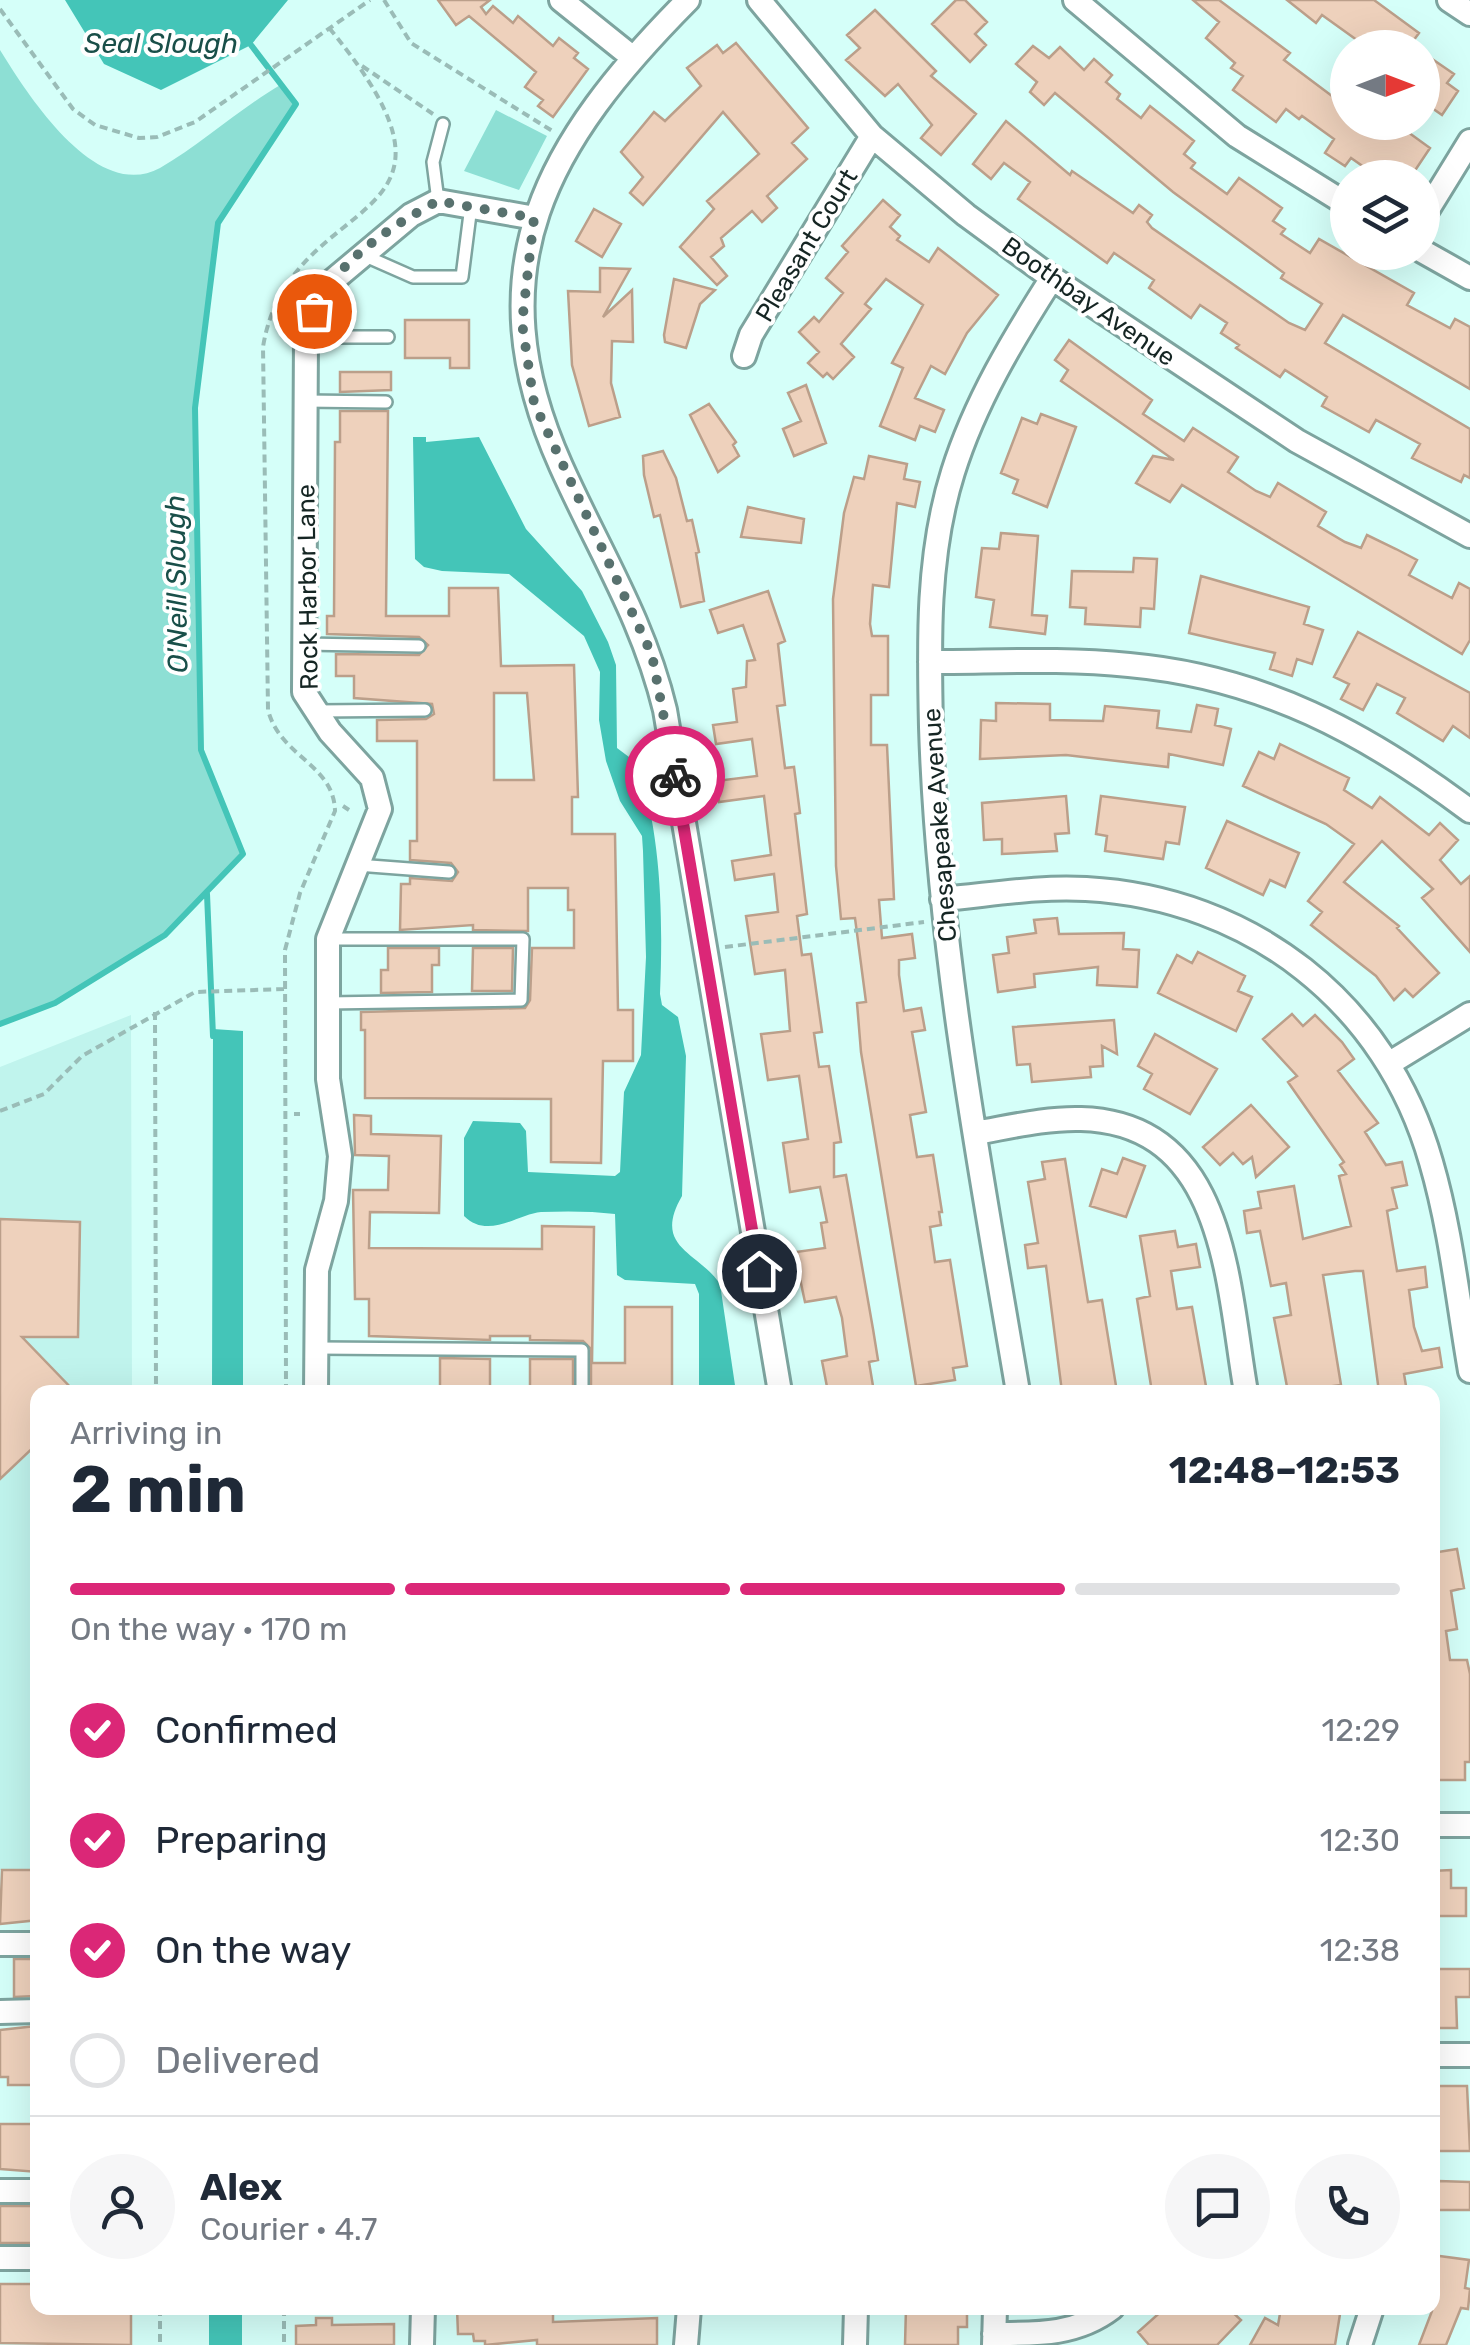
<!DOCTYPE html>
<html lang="en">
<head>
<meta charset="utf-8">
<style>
	body { margin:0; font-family:Rubik,sans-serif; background:#f6f6f7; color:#1f2937; height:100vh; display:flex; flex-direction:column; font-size:38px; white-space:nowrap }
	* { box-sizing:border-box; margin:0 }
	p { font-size:32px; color:#747a83 }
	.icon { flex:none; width:55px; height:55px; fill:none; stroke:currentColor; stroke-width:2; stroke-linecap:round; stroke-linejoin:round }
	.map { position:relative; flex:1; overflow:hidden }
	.drawer { position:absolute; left:30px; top:1385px; width:1410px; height:930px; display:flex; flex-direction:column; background:#fff; border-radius:20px; box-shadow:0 10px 40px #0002 }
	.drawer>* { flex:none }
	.needle { width:65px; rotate:90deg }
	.tools { position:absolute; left:1330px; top:30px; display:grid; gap:20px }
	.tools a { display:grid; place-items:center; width:110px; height:110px; border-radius:50%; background:#fff; box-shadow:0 10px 40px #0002; font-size:50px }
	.pin { position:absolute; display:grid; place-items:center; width:85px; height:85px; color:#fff; margin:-42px; border:5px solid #fff; border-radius:50%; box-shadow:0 2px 10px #0007 }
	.courier { position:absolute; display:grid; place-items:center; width:100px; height:100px; margin:-50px; border:8px solid #db2777; border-radius:50%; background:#fff; color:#222; box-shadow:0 2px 12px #0007 }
	.head em { font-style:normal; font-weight:700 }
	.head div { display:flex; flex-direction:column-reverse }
	.head { display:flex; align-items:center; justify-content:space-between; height:170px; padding:0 40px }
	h1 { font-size:65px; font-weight:700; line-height:75px }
	.bar { display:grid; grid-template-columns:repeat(4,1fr); gap:15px 10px; align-content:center; height:120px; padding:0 40px }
	.bar i { height:12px; border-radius:8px; background:#e0e1e3 }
	.bar .current { background:#db2777 }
	.bar p { grid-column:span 4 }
	.line { display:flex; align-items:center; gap:25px; padding:0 40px; border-top:2px solid #e0e1e3 }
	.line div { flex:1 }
	.round { display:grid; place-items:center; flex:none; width:105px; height:105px; border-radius:52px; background:#f6f6f7 }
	ol { padding:0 40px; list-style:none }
	li { display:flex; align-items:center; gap:30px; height:110px }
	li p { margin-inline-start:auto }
	li .icon { padding:10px; border-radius:50%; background:#db2777; color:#fff; stroke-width:4 }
	li:last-child { color:#747a83 }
	li i { width:55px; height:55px; border:5px solid #e0e1e3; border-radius:50% }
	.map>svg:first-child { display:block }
	.built { fill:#c0f4ed }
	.green { fill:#8ddfd4 }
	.water { fill:#44c5b8 }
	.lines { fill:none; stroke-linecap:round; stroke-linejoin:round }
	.stream { stroke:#44c5b8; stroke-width:6 }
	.building { fill:#eed1bc; stroke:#bb9f8a; stroke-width:2.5; fill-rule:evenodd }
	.service-casing { stroke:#7da49f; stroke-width:16 }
	.minor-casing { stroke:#7da49f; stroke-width:28 }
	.path { stroke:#9abcb7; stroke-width:4; stroke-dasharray:8 5; stroke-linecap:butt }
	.service { stroke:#fff; stroke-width:11 }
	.minor { stroke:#fff; stroke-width:22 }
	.done { stroke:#58716e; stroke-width:10; stroke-dasharray:0 18 }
	.route { stroke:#db2777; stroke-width:12 }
	.labels { text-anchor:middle; stroke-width:8; stroke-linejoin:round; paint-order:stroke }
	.street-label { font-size:25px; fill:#152523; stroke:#fff }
	.water-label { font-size:28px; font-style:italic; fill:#194f49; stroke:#fff }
</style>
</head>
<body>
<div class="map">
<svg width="1470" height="2345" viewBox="0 0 1470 2345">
	<rect width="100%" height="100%" fill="#d5fff9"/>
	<path class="built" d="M131,1015L132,1392H38L37,1870H0V1067Z"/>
	<path class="green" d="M0,50C28,95 96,203 160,168C203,143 239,109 282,84L296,104L218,223L195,408L201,749L243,854L165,935L55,1003L0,1024Z
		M496,110L547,136L519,190L464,171Z"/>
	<path class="water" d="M65,0H288L251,45L161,90L104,64Z
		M413,437H426V442L479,437L526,529L582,591L608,642L616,665L617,748L637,763C662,834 663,920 660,994L662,1005L678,1017L686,1056L682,1196C652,1248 698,1251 720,1284L736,1392H699V1294L695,1284L625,1280L617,1275L615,1214C592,1211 565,1211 541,1212C518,1214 488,1240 464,1216V1138L473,1121L520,1123L526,1131L528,1172L615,1176L620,1172L624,1092L641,1055L646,957L643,851L642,836L620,801L606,761L599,720L600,672L584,636L509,574L442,571L424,567L415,559Z
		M213,1029L243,1031V1392H212Z
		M209,2308H242V2345H209Z"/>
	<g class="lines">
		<path class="stream" d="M207,894L213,1036
			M0,1024L55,1003L165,935L243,854L201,750L195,408L218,223L296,104L251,45"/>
	</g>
	<path class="building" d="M438,0H490L481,7L486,14L493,6L513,23L518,16L553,46L559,38L578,53L574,58L588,69L553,117L538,106L543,100L525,87L536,72L469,16L456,25Z
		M956,0H965L987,22L975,34L986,45L970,62L932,24Z
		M1193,0H1219L1290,53L1284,60L1332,96L1335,92L1348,101V122H1394L1430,148L1410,178H1392L1379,168L1374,174L1351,158L1345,166L1325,153L1334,139L1302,116L1299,119L1286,109L1276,122L1233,90L1243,76L1231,68L1235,63L1206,38L1219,22Z
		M1287,0H1374L1419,33L1408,48H1368L1322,15L1316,23Z
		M875,10L936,71L931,76L976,114L941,155L921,138L932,125L898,84L885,96L846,60L860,48L847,35Z
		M736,43L808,128L792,143L807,159L767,196L777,208L762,222L752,211L721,238L724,246L711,257L727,276L717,285L680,247L714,209L707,201L759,154L723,112L643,205L630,193L643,177L621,152L654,112L665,121L701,86L687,68L717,45L723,53Z
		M1033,46L1049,58L1060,47L1084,70L1094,59L1112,75L1106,82L1120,94L1117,99L1141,118L1150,106L1194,141L1184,154L1195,163L1191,168L1227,194L1239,178L1282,208L1273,221L1285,229L1281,234L1310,253L1319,239L1414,293L1407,305L1450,328L1455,319L1470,327V389L1343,315L1325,343L1470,429V478L1464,475L1461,482L1412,458L1420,444L1376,420L1369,432L1322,406L1327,397L1285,370L1280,377L1236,348L1239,345L1221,333L1227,323L1200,305L1191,318L1149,288L1154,280L1114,253L1107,263L1018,199L1030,182L1004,163L991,179L973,164L1006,121L1070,175L1072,171L1133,213L1139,205L1152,215L1147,222L1152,228L1289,323L1305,330L1322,304L1281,278L1284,273L1173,192L1055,93L1044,105L1030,92L1037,82L1016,64Z
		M1422,52L1454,74L1447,83L1458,91L1442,115L1422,101Z
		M883,200L900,215L890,227L900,236L897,240L929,262L938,248L998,295L967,333L945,374L931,366L915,398L944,410L935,432L920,426L915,440L880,426L903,368L892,363L923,305L886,279L865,304L871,309L841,344L854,357L833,379L827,373L823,377L808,363L819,352L799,332L814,317L819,322L843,293L826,278L848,252L842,246Z
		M594,209L621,224L602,257L576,241Z
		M600,268L630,269L603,317L632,290L633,342L612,341L611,383L620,417L589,426L572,365L568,291L600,292Z
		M674,279L715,290L700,304L686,348L665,342L664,335Z
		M405,320H469V368H450V358H405Z
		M1069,340L1152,400L1143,414L1184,441L1193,428L1238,457L1228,472L1256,491L1270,497L1278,483L1326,512L1318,526L1345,542L1361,548L1367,535L1396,549L1417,560L1409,575L1452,598L1459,583L1470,589V640L1462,654L1182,485L1170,502L1136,483L1153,456L1174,460L1061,381L1068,370L1055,360Z
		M340,372H391V390L340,392Z
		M806,385L826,443L794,456L783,429L801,421L788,393Z
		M709,404L736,442L733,445L739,456L718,472L690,415Z
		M340,411H388L386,616H449V588H498L501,666L574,665L578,797H572V834H615L618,1010H633V1061H603L601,1163L551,1162V1099L365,1098V1030H361V1012L525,1008L530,1000L532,948H574V910H568V888H528V931L473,930V925L400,930L401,884H410V878L452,881L458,872L451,863L410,860V841H417V741H377V720L426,719L434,714L432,704L354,698V676H336V654L419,655L428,645L419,637L327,634V616H334L335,442H340ZM494,693H527L534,780H494Z
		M1041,414L1076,427L1047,507L1013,493L1018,480L1001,473L1022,418L1037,424Z
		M663,451L676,478L687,521L692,520L699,552L696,553L704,601L681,607L660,515L654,517L644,475L643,456Z
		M869,456L907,464L904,479L920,482L915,507L897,503L889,587L873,585L870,624L872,636H888V695H871V745H887L894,899L879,900L882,938L912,934L915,958L899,960V975L904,1011L921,1008L925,1030L912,1032L926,1112L910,1115L917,1157L933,1155L942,1212H939L941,1225L930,1227L935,1262L950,1260L967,1366L953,1368L955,1380L916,1386L861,1052L857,1003L866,1002L855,918L841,919L836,866L833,599L844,513L854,477L864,479Z
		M748,507L804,519L801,543L741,537Z
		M1001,533L1038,536L1032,615L1047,616L1045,634L990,627L994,600L976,597L982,548L999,549Z
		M1134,558L1157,559L1154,609L1141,608L1140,627L1085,624L1086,608L1070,607L1072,571L1133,572Z
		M1201,576L1309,607L1304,624L1323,630L1312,664L1297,659L1292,676L1270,669L1275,653L1189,633Z
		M768,591L785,641L778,644L785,705L777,706L785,768L794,767L800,813L795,814L807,914L797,916L802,955L811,954L822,1032L814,1033L819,1067L829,1066L841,1142L834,1143V1177L846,1175L873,1329L878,1360L869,1362L874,1392H828L822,1361L847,1356L842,1318L836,1297L805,1302L799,1274L796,1252L825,1248L821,1223L827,1222L820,1187L790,1192L783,1143L808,1139L799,1076L768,1080L761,1034L790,1031L785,970L755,974L746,916L778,912L774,874L735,880L732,861L771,855L764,796L719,802L716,781L757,776L752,739L716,744L713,725L737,722L733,689L746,687L747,661L755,660L743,625L718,633L710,610Z
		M1358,632L1470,693V738L1453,726L1443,741L1397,713L1405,698L1377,684L1363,710L1341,699L1349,684L1334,677Z
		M996,703L1050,704V720L1103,721L1105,706L1159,711L1157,728L1191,732L1197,705L1218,709L1215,725L1231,729L1223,765L1169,754L1168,767L1066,755L980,759L981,720L996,721Z
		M1280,744L1349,778L1344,790L1372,808L1380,797L1429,835L1440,823L1458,840L1440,860L1461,884L1470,876V952L1422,898L1433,889L1382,841L1344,882L1399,926L1397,928L1439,973L1413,997L1405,989L1394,1000L1376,976L1311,925L1322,912L1308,901L1354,844L1326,824L1243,786L1259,752L1274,759Z
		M1066,796L1069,833L1055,834L1057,851L1002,854V839L984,840L982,803Z
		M1101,796L1185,807L1179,844L1166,842L1163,859L1105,851L1107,836L1096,834Z
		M1227,821L1299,853L1285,887L1270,880L1263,895L1206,868Z
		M1057,918L1059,934L1124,933L1123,949L1139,950L1137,987L1097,985L1098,967L1034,974L1035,987L998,992L993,955L1009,953L1007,937L1036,933L1034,920Z
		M388,948H439V965H432V992L381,993V970H388Z
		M473,948H513L512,991H472Z
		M1198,952L1245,976L1238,991L1252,997L1236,1031L1158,993L1177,955L1192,963Z
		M1292,1014L1303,1026L1315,1015L1342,1042L1354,1059L1338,1071L1378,1123L1365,1132L1386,1165L1402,1162L1407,1185L1392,1188L1397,1208L1387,1211L1397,1271L1425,1267L1427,1287L1409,1290L1414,1327L1422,1351L1439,1348L1442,1367L1404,1374L1407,1392H1379L1363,1271H1355L1323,1275L1341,1385L1288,1392L1274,1318L1291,1315L1286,1283L1271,1286L1260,1231L1247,1233L1244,1211L1261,1208L1258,1192L1294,1186L1303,1239L1351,1226L1339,1176L1346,1174L1340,1165L1344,1162L1288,1082L1297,1076L1263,1039Z
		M1114,1020L1117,1054L1102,1046L1103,1066L1090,1067L1091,1077L1032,1082L1030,1064L1017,1065L1013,1027Z
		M1155,1034L1217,1069L1190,1114L1144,1089L1152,1074L1138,1066Z
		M1251,1105L1289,1147L1256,1177L1252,1157L1243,1164L1233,1153L1220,1165L1203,1147Z
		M354,1115L371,1116V1134L441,1136L439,1213L370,1212L369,1248L542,1249V1226L594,1227L592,1363H625V1307H672V1392H591V1349L583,1341L530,1340V1336H490V1340L369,1336V1299H355L353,1190H388L389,1156L355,1155Z
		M1123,1158L1145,1166L1126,1217L1090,1206L1102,1169L1117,1174Z
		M1065,1159L1088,1302L1102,1300L1117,1392H1062L1046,1266L1028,1268L1025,1245L1038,1243L1028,1182L1045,1179L1042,1162Z
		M0,1219L80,1222L78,1337H22L75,1392H38V1443L0,1479Z
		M1175,1231L1178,1247L1196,1244L1200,1267L1171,1271L1177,1309L1192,1307L1207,1392H1152L1137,1299L1150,1296L1140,1236Z
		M440,1358L490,1359V1392H440Z
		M530,1359H573V1392H530Z
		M1457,1549L1464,1588L1451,1591L1457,1629L1446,1631L1450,1660H1467L1470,1674V1762H1465V1780H1435L1432,1553Z
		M2,1870H38V1920L0,1924Z
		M1451,1870V1888H1466V1916H1432V1871Z
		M14,1959H36V1996L14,1997Z
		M1435,1969H1470V1997H1456L1457,2028H1436Z
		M36,2026L38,2085H8V2077H0V2030Z
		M1438,2086H1467L1470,2151H1438Z
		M0,2124H32V2129H38V2172L0,2169Z
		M1438,2181L1470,2182V2210H1437Z
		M0,2206H35V2243H0Z
		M1432,2255L1469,2260L1465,2288L1470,2289L1468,2309L1461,2308L1446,2345H1419L1432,2311Z
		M0,2284H38V2308H131V2345L0,2343Z
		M457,2308H492V2313H553V2322L657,2318V2345H537V2340L485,2345V2341H474L473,2334H458Z
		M906,2308H967V2327H958V2345H905Z
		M1165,2308H1228L1241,2320L1217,2345H1149L1138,2332Z
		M1281,2308H1341L1335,2345H1250L1265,2318L1278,2325Z
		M316,2318H332V2325L394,2324V2345H296V2326L316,2325Z"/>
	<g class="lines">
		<g class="service-casing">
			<path id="service" d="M438,201L433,162L443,124
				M363,255L413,277H462L471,206
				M307,337H388
				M305,401L386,402
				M304,644L419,646
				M319,711L425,710
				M357,865L449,872
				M327,1003L521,1000L523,939H328
				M317,1348L582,1350V1392"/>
		</g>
		<g class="minor-casing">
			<path id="minor" d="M561,0L632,57
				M688,0C547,142 472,268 561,466C599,551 643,619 665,710L780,1392
				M759,0L872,136L966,215L1052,278L1297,441L1470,536
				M1075,0L1237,136L1348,205
				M1449,0L1470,14
				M1422,219L1470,141
				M1422,251L1470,278
				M744,356L751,335L872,136
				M930,662C996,662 1063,658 1129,665C1262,677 1366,733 1470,811
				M942,899C989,895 1039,886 1086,889C1251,898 1386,1003 1431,1162C1451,1230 1458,1302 1470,1371
				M1390,1063L1470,1014
				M975,1133C1010,1127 1045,1118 1081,1119C1227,1123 1227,1285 1246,1392
				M316,1392L317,1270L336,1201L340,1156L328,1079V939L380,809L372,778L330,732L304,692L306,337L325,287L411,215L438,201L535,218
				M1018,1392C981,1172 938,951 931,727C929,642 927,554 953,472C975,402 1013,339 1052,278
				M1432,1825H1470
				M0,1944H38
				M0,2012L38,2011
				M1432,2055H1470
				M0,2191H38
				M0,2258H38
				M994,2334C1037,2334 1077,2335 1112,2308
				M422,2345L423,2308
				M686,2345L689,2308
				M855,2345L856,2308
				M994,2345L995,2308
				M1360,2345L1372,2308"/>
		</g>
		<path class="path" d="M384,0L411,43L554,132
			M0,9L73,109L95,125L139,138L157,137L195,122L370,0
			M362,66L433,114
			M343,806L349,810
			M725,947L924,922
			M155,1012L156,1392
			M0,1111L44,1094L82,1056L195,992L284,989
			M294,1114H300
			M286,1392L285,950L300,893L335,811C334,764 280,757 268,710L263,347C289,186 500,235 330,29
			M160,2308V2345
			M284,2308V2345"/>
		<use href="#service" class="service"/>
		<use href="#minor" class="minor"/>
	</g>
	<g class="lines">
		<path class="done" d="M314,311C336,262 391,226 438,201L534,218L522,323L534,403L652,655L675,776"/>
		<path class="route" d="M675,776L759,1271"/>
	</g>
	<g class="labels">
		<g class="street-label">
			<text transform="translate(806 245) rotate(-59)" y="9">Pleasant Court</text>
			<text transform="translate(1089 301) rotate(35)" y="9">Boothbay Avenue</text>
			<text transform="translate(307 587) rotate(-91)" y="9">Rock Harbor Lane</text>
			<text transform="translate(939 825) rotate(-94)" y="9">Chesapeake Avenue</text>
		</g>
		<g class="water-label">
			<text x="161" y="53">Seal Slough</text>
			<text transform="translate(176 584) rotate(-91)" y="10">O'Neill Slough</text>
		</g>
	</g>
</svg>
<div class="tools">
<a><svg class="needle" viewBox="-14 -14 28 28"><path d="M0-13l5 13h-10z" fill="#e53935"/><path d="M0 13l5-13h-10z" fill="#747a83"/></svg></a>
<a><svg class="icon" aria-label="layers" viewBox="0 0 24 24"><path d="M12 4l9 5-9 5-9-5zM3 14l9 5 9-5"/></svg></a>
</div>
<div class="pin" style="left:314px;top:311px;background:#ea580c"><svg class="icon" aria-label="bag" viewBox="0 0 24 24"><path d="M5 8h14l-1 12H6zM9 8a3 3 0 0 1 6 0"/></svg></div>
<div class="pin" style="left:759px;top:1271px;background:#1f2937"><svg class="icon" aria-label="home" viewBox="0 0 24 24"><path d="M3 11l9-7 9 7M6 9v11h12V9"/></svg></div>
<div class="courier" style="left:675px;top:776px"><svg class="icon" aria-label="bike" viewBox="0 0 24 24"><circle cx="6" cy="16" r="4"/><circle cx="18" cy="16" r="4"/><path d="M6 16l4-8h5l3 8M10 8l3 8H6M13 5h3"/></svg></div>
<section class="drawer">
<div class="head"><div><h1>2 min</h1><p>Arriving in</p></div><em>12:48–12:53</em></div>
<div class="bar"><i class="current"></i><i class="current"></i><i class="current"></i><i></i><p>On the way · 170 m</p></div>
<ol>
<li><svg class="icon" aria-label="check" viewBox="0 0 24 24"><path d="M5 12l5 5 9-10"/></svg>Confirmed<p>12:29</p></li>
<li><svg class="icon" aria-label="check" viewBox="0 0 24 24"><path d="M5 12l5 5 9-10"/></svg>Preparing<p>12:30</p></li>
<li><svg class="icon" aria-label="check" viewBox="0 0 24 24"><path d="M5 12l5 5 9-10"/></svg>On the way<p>12:38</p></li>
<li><i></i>Delivered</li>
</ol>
<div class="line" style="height:180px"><a class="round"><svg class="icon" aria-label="person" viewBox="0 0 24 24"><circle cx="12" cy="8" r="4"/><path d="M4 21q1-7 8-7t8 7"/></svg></a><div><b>Alex</b><p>Courier · 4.7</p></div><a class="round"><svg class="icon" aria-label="chat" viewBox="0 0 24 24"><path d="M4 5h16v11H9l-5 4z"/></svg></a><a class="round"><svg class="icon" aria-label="phone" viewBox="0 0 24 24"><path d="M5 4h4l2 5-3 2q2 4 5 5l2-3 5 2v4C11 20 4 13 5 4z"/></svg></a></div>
</section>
</div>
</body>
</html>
